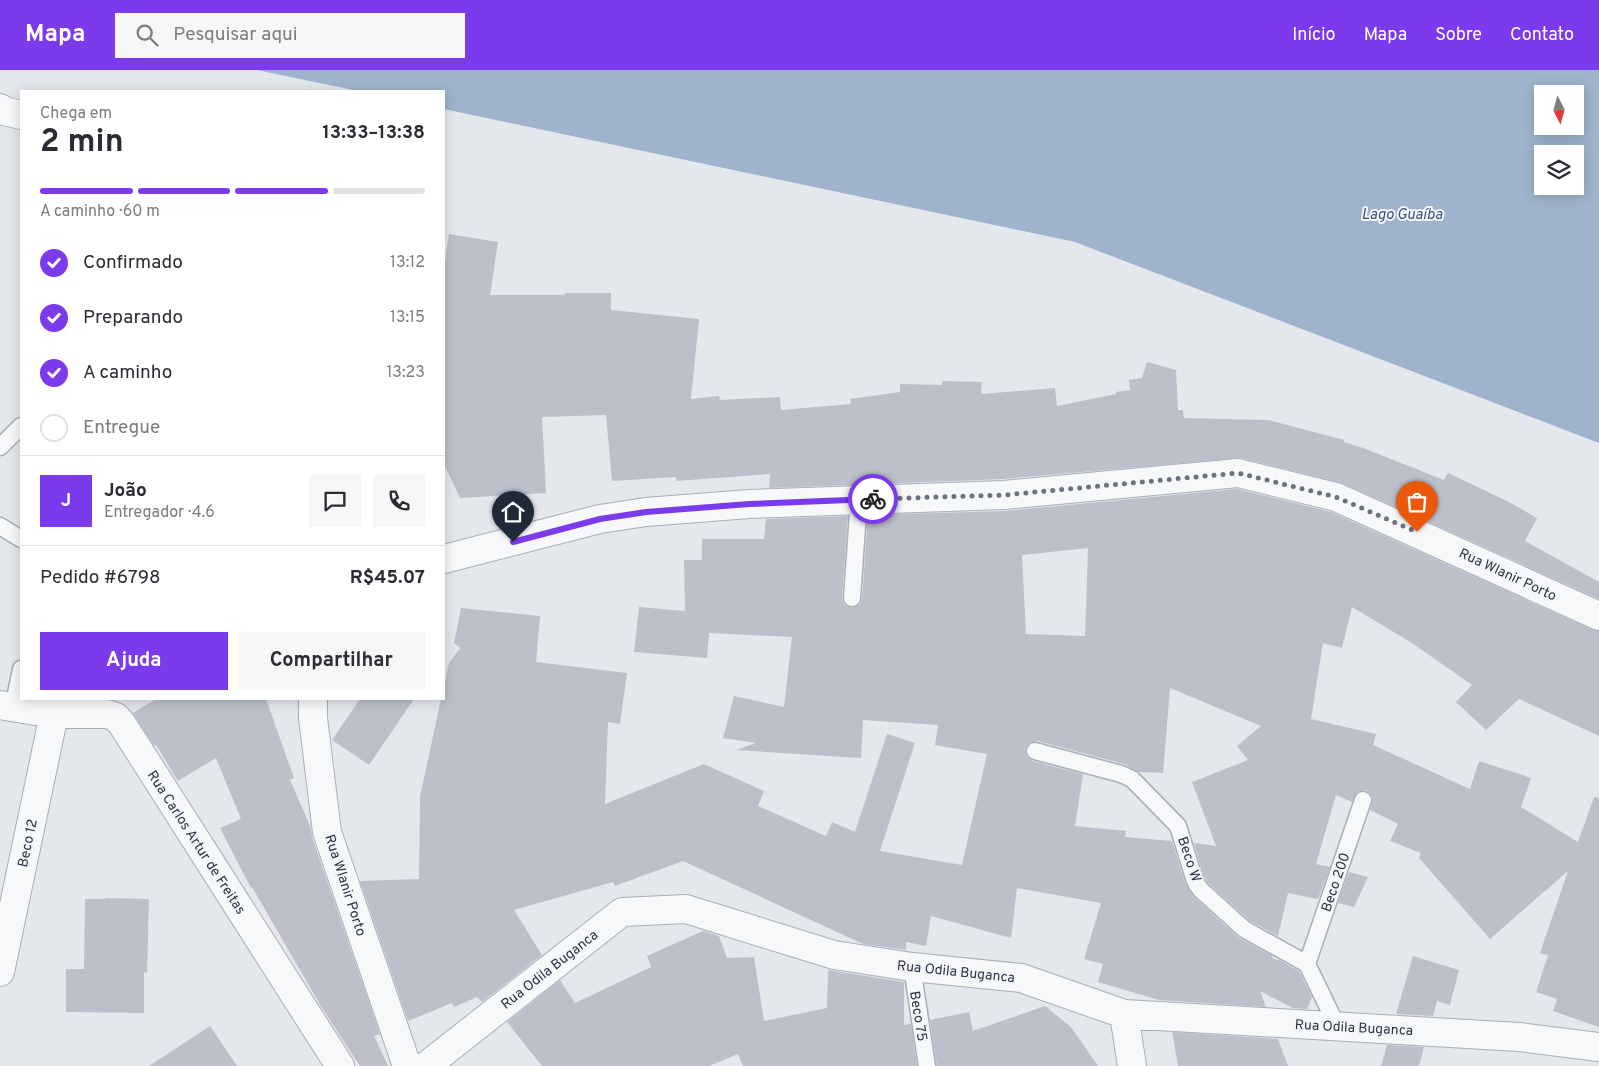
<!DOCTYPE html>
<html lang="pt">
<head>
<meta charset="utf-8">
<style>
	body { margin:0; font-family:Overpass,sans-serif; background:#f7f7f7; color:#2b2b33; height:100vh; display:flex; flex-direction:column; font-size:19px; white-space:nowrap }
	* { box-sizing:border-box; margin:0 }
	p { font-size:16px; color:#7c7c81 }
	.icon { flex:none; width:28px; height:28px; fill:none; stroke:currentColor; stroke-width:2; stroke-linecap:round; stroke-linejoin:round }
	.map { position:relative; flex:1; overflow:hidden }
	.sheet { position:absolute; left:20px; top:20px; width:425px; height:610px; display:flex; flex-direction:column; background:#fff; border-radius:0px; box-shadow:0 2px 12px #0003 }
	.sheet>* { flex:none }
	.needle { width:32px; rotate:174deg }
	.buttons { position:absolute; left:1534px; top:15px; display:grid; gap:10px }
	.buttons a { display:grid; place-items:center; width:50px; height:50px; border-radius:0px; background:#fff; box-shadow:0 2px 12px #0003; font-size:25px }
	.pin { position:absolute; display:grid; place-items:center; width:42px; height:42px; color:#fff; margin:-51px -21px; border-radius:50% 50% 50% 0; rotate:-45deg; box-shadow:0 0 5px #0007 }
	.pin .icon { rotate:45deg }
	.courier { position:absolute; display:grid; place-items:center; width:50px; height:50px; margin:-25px; border:4px solid #7c3aed; border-radius:50%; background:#fff; color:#222; box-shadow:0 1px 6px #0007 }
	.summary em { font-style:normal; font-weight:700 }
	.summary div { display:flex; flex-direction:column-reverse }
	.summary { display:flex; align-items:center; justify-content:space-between; height:85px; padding:0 20px }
	h1 { font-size:32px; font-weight:700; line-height:38px }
	.bar { display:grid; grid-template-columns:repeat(4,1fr); gap:8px 5px; align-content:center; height:60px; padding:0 20px }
	.bar i { height:6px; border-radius:4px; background:#e1e1e2 }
	.bar .on { background:#7c3aed }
	.bar p { grid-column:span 4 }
	.line { display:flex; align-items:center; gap:12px; padding:0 20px; border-top:1px solid #e1e1e2 }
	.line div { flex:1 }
	.round { display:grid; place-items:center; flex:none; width:52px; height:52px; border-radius:0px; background:#f7f7f7 }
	ol { padding:0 20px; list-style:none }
	li { display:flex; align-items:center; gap:15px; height:55px }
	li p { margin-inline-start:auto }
	li .icon { padding:5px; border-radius:50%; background:#7c3aed; color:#fff; stroke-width:4 }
	li:last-child { color:#7c7c81 }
	li i { width:28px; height:28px; border:2px solid #e1e1e2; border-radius:50% }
	.action { display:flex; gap:10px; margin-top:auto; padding:10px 20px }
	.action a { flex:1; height:58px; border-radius:0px; background:#7c3aed; color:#fff; font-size:20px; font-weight:700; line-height:58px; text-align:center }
	.action a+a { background:#f7f7f7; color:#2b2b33 }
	header { display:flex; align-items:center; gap:30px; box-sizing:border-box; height:70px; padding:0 25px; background:#7c3aed; color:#fff }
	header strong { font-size:24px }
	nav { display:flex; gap:28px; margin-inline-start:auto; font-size:18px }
	.search { width:350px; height:45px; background:#f7f7f7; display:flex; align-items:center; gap:12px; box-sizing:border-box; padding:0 18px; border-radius:0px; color:#7c7c81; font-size:19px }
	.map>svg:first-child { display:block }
	.water { fill:#9fb4cc; fill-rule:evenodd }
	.building { fill:#bbc0ca; fill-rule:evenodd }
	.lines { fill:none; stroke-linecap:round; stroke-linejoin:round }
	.lane-casing { stroke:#a9aeb7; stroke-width:19 }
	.street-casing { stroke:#a9aeb7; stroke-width:30 }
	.lane { stroke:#f7f8fa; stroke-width:16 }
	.street { stroke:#f7f8fa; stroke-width:28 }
	.done { stroke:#6c737f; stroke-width:5; stroke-dasharray:0 9 }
	.route { stroke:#7c3aed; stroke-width:6 }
	.labels { text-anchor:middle; stroke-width:4; stroke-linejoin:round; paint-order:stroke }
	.street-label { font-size:14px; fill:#2b3445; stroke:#f4f6f9 }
	.water-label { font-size:15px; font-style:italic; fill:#34527a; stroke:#f4f6f9 }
</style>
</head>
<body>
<header>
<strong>Mapa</strong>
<div class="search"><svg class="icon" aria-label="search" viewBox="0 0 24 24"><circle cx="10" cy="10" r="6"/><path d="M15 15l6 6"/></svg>Pesquisar aqui</div>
<nav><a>Início</a><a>Mapa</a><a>Sobre</a><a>Contato</a></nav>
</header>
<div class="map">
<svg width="1599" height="996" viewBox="0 0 1599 996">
	<rect width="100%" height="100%" fill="#e4e7ec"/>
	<path class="water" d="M257,0H1599V373L1075,172L444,39V21H358ZM1542,24H1575V56H1542ZM1542,84H1575V116H1542Z"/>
	<path class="building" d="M449,164L498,172L490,225H565V223H611V240L699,249L691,329L719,326L720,330L780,327L781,340L851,334L850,329L900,322V314L942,315V311L982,312L981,324L1055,318L1057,336L1116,324V322L1130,320L1129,310L1142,308L1147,292L1176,300L1178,340H1183L1184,348L1268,350L1344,370V372L1363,378L1444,410L1448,403L1507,431L1537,448L1525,471L1599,512V529L1342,413L1241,388L1003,409L769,418L770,404L676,411V407L612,411L606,345L542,347L546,423L460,428L444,394V199Z
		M1237,419L1331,442L1593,560L1599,561V666L1519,629L1486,660L1456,632L1472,615L1412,573L1352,537L1342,578L1323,573L1311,649L1376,664L1373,675L1470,719L1479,691L1531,708L1521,737L1578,772L1594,727L1599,728V957L1553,941L1557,929L1536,922L1548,885L1540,883L1568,801L1490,869L1419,788L1421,783L1390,771L1398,754L1370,740L1373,728L1370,723L1366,720L1357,722L1352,732L1336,725L1316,794L1330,797L1318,829L1288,823L1278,866L1250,851L1208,813L1203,805L1194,773L1216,776L1192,712L1248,690L1237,676L1261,656L1170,618L1163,703L1139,702L1124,694L1038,671L1032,672L1028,674L1025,679L1026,684L1028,688L1032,691L1083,704L1075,756L1126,761L1125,767L1172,771L1185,812L1193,826L1239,868L1273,886L1272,888L1281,891L1299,901L1312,927L1307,939L1293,938L1260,921L1266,937L1159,930L1098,912L1103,894L1084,889L1101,833L1017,818L1011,868L931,846L926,876L906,872V880L863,874L683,791L615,816L613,812L514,840L542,885L482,932L477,927L454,937L452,933L408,951L360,811L419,809L420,727L441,629H444V618L449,593L460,578L454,573L461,538L540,546L536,592L627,603L620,654L608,652L605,734L704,694L764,721L758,736L826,766L832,752L855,762L887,664L915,673L880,781L962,795L987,684L935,675L938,655L863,650L861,688L736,680L756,673L723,668L734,626L784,637L792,567L709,563L707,588L634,582L639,537L685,541L684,490H702V469H764L766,449L848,446L842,527L843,532L846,536L852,538L860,534L862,529L868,445L1005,441ZM1088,478L1085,566L1026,564L1022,485Z
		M156,629H266L294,708L290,710L311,758L312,767L380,964L374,966L388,996H360L322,938L252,817L251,818L220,758L241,749L216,688L178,711L156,675L154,676L133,643Z
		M360,629H414L369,695L332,670Z
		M1349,802L1368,807L1354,837L1338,833Z
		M105,828L149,829L147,903L144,902V943L66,942V899H84L85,829H105Z
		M703,861L719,866L727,888L754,887L764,951L827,938L828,900L904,912V955L911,954L917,996H743L738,984L709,996H542L507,952L560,910L575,933L651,897L647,886Z
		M1413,886L1459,900L1450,935L1437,931L1433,946L1396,944Z
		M1045,936L1071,957L1098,996H937L930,950L969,942L973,961Z
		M210,956L237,996H149Z
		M1172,962L1278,969L1288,996H1178Z
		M1387,975L1424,977L1419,996H1381Z"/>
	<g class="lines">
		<g class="lane-casing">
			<path id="lane" d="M0,377L21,356
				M0,456L21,469
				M852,528L859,429
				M13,638L21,599
				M1035,681L1121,704L1132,709L1178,756L1194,808L1197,815L1201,820L1244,859L1307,894L1337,956
				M1307,894L1363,730
				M912,897L927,996"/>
		</g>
		<g class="street-casing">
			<path id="street" d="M0,38L4,41L21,45
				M444,489L600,449L646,442L749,434L1004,425L1238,403L1336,427L1599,546
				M313,629V648L327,762L407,996
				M0,635L54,644H107L116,647L122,654L340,996
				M0,902L54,644
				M1124,944L1132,996
				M426,996L622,842L686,839L834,885L912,897L1021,908L1124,944L1519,967L1599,977"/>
		</g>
		<use href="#lane" class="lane"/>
		<use href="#street" class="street"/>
	</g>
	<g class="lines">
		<path class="done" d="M873,429L1004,425L1238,403L1336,427L1417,462"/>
		<path class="route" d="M513,472L600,449L646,442L749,434L873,429"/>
	</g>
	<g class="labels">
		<g class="street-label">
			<text transform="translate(1508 504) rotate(25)" y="5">Rua Wlanir Porto</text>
			<text transform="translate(197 772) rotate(57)" y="5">Rua Carlos Artur de Freitas</text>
			<text transform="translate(27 773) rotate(-78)" y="5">Beco 12</text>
			<text transform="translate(1190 789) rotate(71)" y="5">Beco W</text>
			<text transform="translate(1335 812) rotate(-71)" y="5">Beco 200</text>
			<text transform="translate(346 815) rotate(72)" y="5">Rua Wlanir Porto</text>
			<text transform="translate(549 899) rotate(-38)" y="5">Rua Odila Buganca</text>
			<text transform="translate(956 901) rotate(6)" y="5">Rua Odila Buganca</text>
			<text transform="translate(919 946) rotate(81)" y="5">Beco 75</text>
			<text transform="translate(1354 957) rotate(3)" y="5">Rua Odila Buganca</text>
		</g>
		<g class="water-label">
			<text x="1402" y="149">Lago Guaíba</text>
		</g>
	</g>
</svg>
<div class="buttons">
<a><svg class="needle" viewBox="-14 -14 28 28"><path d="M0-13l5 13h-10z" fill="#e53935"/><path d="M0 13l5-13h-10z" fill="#7c7c81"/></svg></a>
<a><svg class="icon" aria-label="layers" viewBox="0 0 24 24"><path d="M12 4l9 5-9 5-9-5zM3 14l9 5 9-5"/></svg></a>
</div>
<div class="pin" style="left:1417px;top:462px;background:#ea580c"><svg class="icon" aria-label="bag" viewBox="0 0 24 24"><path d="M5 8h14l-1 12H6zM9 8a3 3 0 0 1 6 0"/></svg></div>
<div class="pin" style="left:513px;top:472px;background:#1f2937"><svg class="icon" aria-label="home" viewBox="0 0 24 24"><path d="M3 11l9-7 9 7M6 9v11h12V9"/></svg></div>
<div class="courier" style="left:873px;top:429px"><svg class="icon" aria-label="bike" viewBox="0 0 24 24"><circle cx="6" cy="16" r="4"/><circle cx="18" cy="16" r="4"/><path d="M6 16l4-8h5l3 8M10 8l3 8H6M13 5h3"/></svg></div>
<section class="sheet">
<div class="summary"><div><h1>2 min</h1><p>Chega em</p></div><em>13:33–13:38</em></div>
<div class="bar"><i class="on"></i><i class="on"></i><i class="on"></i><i></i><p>A caminho · 60 m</p></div>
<ol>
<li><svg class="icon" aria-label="check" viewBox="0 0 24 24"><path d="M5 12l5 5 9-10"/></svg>Confirmado<p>13:12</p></li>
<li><svg class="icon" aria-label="check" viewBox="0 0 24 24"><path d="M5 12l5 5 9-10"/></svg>Preparando<p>13:15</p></li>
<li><svg class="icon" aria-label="check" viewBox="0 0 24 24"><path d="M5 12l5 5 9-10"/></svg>A caminho<p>13:23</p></li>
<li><i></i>Entregue</li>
</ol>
<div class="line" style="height:90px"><b class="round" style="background:#7c3aed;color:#fff">J</b><div><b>João</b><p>Entregador · 4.6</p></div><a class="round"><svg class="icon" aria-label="chat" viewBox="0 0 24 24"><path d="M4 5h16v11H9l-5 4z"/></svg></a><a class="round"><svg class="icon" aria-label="phone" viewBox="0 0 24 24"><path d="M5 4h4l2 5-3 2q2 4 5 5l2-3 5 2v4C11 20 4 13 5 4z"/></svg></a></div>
<div class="line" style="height:65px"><div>Pedido #6798</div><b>R$45.07</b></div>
<div class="action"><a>Ajuda</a><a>Compartilhar</a></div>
</section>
</div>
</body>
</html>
